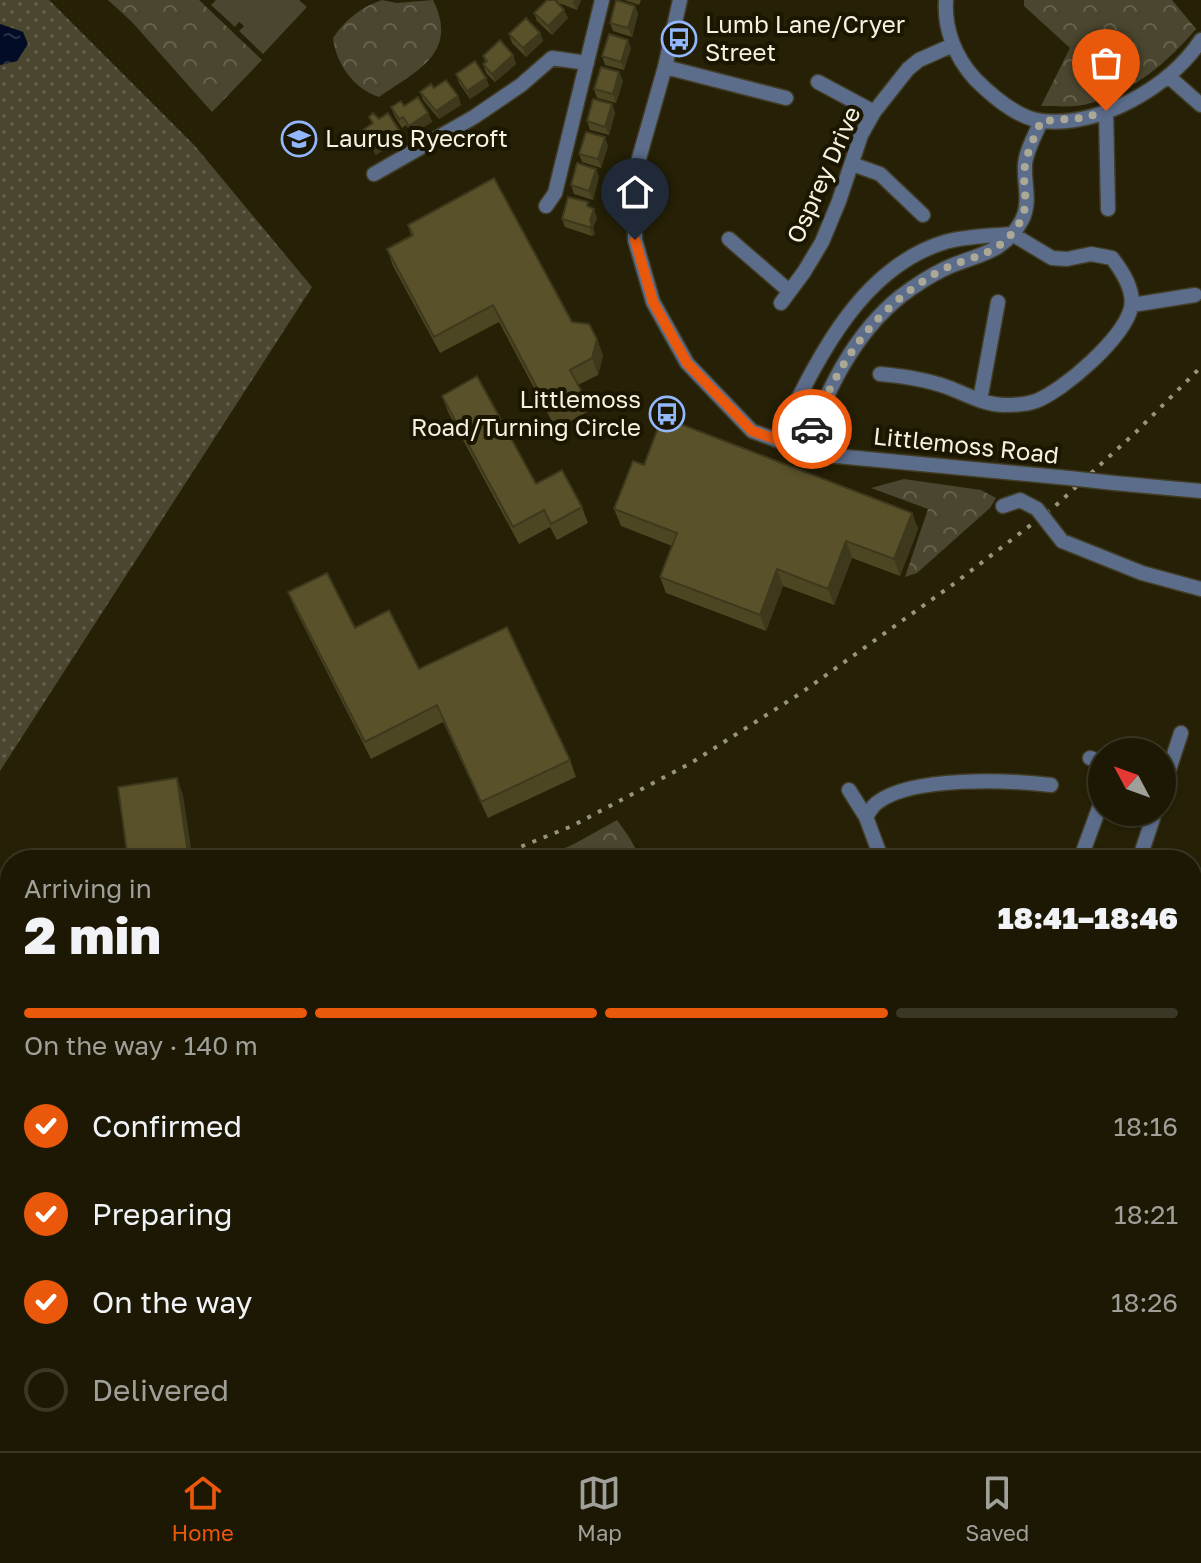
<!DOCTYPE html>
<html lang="en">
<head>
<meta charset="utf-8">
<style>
	body { margin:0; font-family:"Golos Text",sans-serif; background:#292513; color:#f1f3f6; height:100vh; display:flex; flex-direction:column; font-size:30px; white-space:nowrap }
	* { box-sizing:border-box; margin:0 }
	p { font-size:26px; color:#a0a09a }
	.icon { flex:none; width:44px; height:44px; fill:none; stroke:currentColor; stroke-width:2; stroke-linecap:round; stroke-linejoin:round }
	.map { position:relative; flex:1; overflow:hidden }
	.side { position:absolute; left:0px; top:850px; width:1202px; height:602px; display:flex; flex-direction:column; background:#1c1804; border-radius:32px 32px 0 0; box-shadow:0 2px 6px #0004,0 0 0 2px #3a3726 }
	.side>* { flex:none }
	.needle { width:52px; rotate:311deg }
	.fabs { position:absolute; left:1088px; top:738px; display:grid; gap:16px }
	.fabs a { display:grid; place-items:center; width:88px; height:88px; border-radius:50%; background:#1c1804; box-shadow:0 2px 6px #0004,0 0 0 2px #3a3726; font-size:40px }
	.pin { position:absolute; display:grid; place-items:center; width:68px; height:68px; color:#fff; margin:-82px -34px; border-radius:50% 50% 50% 0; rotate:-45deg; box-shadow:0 0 8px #0007 }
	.pin .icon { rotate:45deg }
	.courier { position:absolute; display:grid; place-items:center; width:80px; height:80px; margin:-40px; border:6px solid #ea580c; border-radius:50%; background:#fff; color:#222; box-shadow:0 2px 10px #0007 }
	.head em { font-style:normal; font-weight:800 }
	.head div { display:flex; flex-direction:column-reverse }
	.head { display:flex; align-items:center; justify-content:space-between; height:136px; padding:0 24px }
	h1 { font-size:52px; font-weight:800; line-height:60px }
	.bar { display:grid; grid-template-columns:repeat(4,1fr); gap:12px 8px; align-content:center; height:96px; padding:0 24px }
	.bar i { height:10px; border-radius:6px; background:#3a3726 }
	.bar .active { background:#ea580c }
	.bar p { grid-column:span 4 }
	ol { padding:0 24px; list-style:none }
	li { display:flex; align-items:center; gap:24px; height:88px }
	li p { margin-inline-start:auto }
	li .icon { padding:8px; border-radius:50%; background:#ea580c; color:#fff; stroke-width:4 }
	li:last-child { color:#a0a09a }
	li i { width:44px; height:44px; border:4px solid #3a3726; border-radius:50% }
	.tabs { display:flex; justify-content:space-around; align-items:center; height:112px; border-top:2px solid #3a3726; background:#1c1804; font-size:22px; color:#a0a09a }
	.tabs a { display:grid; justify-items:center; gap:4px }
	.tabs .active { color:#ea580c }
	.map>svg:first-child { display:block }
	.grass { fill:url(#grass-dots) }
	.forest { fill:url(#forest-crowns) }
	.pitch { fill:#4b462f }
	.water { fill:url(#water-ripples) }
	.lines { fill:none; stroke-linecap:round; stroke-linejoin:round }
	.stream { stroke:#020c26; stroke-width:4 }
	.minor-casing { stroke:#423d25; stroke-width:17 }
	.minor { stroke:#5c6d8c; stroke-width:14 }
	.rail { stroke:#989480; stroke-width:4; stroke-dasharray:4 8; stroke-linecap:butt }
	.minor-bridge-casing { stroke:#423d25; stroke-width:17; stroke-linecap:butt }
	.minor-bridge { stroke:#5c6d8c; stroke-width:14 }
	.wall { fill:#4d4623 }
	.shaded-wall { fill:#3e391d }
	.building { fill:#595129; stroke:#3e391d; stroke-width:2 }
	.done { stroke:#aca896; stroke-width:8; stroke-dasharray:0 14.4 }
	.route { stroke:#ea580c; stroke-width:10 }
	.labels { text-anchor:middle; stroke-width:8; stroke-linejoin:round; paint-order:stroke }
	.poi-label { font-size:24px; fill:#f5f2e3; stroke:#1b1600; text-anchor:start }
	.street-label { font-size:24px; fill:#f5f2e3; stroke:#1b1600 }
</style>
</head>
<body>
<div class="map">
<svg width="1201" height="1451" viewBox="0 0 1201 1451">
	<defs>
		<pattern id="grass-dots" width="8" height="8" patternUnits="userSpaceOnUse" patternTransform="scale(2)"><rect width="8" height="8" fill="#4b462f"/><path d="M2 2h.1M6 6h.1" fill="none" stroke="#66614d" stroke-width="1.8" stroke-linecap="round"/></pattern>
		<pattern id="forest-crowns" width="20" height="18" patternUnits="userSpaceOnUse" patternTransform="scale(2)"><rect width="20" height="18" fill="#4b462f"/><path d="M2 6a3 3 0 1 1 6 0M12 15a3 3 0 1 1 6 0" fill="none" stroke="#66614d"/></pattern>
		<pattern id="water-ripples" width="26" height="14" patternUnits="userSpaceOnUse" patternTransform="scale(2)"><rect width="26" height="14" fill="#020c26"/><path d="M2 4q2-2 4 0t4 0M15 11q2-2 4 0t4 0" fill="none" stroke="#283045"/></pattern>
	</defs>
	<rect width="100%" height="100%" fill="#252006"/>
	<path class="grass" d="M0,0H49L195,146L312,287L0,771V65L17,61L23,32L0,24Z
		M629,837L642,860H586L624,847Z
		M4,1059H10V1442H257L236,1451H0V1060Z"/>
	<path class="forest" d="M108,0H199L262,60L212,112L132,22Z
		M382,0L397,3L433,0C459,53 418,70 379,97C354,89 336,64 333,38C345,20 361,7 382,0Z
		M1024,0H1172L1196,29C1167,63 1135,90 1091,103C1076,108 1057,106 1041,106L1070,48L1024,6Z
		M904,479L981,490L996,498L990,508L917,573L905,577L928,509L871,488Z
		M617,820L629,837L625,847L586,860H537L574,844Z"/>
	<path class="pitch" d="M216,0H299L307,7L263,54L239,31L244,26L239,22L235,27L211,5Z
		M536,1442H981V1451H533Z"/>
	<path class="water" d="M0,24L23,32L28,44L17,61L0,65Z"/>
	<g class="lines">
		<path class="stream" d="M0,1450L25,1442"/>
		<g class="minor-casing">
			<path id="minor" d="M680,0L665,67L634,176L635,240L653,302L687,363L752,431L815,454L1069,478
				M946,0C944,29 955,57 975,79C992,96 1017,118 1042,121C1100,127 1170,87 1201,40
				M665,67L786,98
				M1168,76L1201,105
				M818,82L874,112
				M1106,111L1108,209
				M852,164L880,174L923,215
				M374,174L474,117L521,85L552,58L587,63
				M546,206L555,193L602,0
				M729,239L789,291
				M781,303L804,272L822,242L839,201L861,135L874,112L908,69L919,60L953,45
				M1132,305L1195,295
				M880,374C903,376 925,379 947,387C966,394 984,405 1005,405C1014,405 1028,404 1036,401C1064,390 1123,339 1131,308C1135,290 1122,271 1112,258L1091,254L1067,259L1052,258L1012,234
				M980,400L998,302
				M778,439C815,365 857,269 945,242C966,236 990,236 1012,234
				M804,449C827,392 852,335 901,296C913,287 928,277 942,270C973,254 1002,257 1022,220C1031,202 1024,185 1025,166C1025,152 1036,134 1041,121
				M1114,483L1201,491
				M1003,506L1020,500L1037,509
				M1062,541L1142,573L1201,589
				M1090,758L1102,762
				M849,790L866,817
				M1162,791L1181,733
				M882,860L866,817C869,812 873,805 878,802C913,776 1008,780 1051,785
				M1080,860L1102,800
				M1139,860L1155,812
				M1192,935L1201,937
				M1192,1239H1201
				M1192,1440L1201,1438
				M1104,1442L1107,1451
				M442,1451L445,1442
				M1136,1451L1182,1442"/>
		</g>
		<use href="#minor" class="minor"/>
		<path class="rail" d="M488,860L572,826L691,763L801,693L955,583L1053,508L1136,432L1201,367
			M0,1042L10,1037"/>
		<g class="minor-bridge-casing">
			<path id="minor-bridge" d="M1069,478L1114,483
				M1037,509L1062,541"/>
		</g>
		<use href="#minor-bridge" class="minor-bridge"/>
	</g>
	<path class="wall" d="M557,0H581L577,10L559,3Z
		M624,0H641L639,5Z
		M635,6L638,14L632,37L613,31L610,23Z
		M534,13L568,18L552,35L537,21Z
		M540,33L543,41L526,57L512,43L509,34Z
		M631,48L624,70L605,65L602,56Z
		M513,55L516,64L495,82L486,73L483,64L485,62L483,56Z
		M619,72L623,81L616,103L597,98L594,89Z
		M456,74L486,78L489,86L470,99L459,83Z
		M434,88L458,96L461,105L439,119L423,100L420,92Z
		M612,104L615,113L609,135L590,130L587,121Z
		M404,106L428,113L432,122L412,134L406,125L402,128L394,115L391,107Z
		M369,117L379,119L399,130L402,138L376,155L366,138L363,130L372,124Z
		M608,146L601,168L582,162L579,154Z
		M596,169L599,177L593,200L574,194L571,185Z
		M590,208L597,218L593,228L595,234L592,236L565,227L562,219Z
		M408,225L572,322L597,339L603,356L598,375L578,385L589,411L556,429L499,322L440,353L393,266L387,249L411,236Z
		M442,396L536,484L582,507L588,523L557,540L550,527L519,544L448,412Z
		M644,465L912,513L918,529L900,576L852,558L834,605L783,586L766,631L666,593L660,577L672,546L621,526L614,509Z
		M288,592L570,760L576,777L488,818L443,722L371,759L295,609Z"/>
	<path class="shaded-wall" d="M574,0H581L577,10L573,2Z
		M635,6L638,14L632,37L628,28Z
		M564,10L568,18L552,35L548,26Z
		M540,33L543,41L526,57L523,48Z
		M628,40L631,48L624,70L621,62Z
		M513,55L516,64L495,82L492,74Z
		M619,72L623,81L616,103L613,94Z
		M486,78L489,86L470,99L467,91Z
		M458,96L461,105L439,119L436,111Z
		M612,104L615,113L609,135L605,127Z
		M428,113L432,122L412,134L409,126Z
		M399,130L402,138L376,155L373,146Z
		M605,137L608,146L601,168L598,159Z
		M596,169L599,177L593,200L589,191Z
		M594,209L597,218L593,228L590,220Z
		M592,225L595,234L592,236L589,227Z
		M597,339L603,356L598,375L592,358Z
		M912,513L918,529L900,576L894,559Z
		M846,541L852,558L834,605L828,589Z
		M777,569L783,586L766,631L760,615Z
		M177,778L183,795L193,860H189Z"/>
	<path class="building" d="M547,0H555L564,10L548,26L534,13Z
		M616,0L635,6L628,28L610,23Z
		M526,18L540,33L523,48L509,34Z
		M609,34L628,40L621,62L602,56Z
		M500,40L513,55L492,74L483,64L487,61L483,56Z
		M475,61L486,78L467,91L456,74Z
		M601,67L619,72L613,94L594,89Z
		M446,80L458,96L436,111L420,92L431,84L434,88Z
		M418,97L428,113L409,126L403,117L399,119L391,107L401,101L404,106Z
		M593,99L612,104L605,127L587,121Z
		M373,113L379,119L388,113L399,130L373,146L363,130L373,123L369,117Z
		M586,132L605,137L598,159L579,154Z
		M577,163L596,169L589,191L571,185Z
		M494,178L572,322L589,324L597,339L592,358L570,370L583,394L550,412L493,305L434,337L387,249L413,235L408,225Z
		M568,197L588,202L587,206L594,209L590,220L592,225L589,227L562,219Z
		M477,376L536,484L562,470L582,507L551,524L544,510L513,527L442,396Z
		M662,417L912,513L894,559L846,541L828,589L777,569L760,615L660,577L677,533L614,509L633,461L644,465Z
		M327,573L355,628L389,610L419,669L507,627L570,760L481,802L437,705L365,742L288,592Z
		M177,778L189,860H128L118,787Z
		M553,1442H569L575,1451H540Z"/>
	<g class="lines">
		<path class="done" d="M812,429C840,360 874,308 940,271C967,256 993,258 1014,231C1035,204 1019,188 1026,161C1029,147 1036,134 1041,121L1084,118L1106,111"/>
		<path class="route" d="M635,240L653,302L687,363L752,431L804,449L812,429"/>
	</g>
	<defs>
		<g id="bus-ring" transform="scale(1.8)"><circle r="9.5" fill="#1b1600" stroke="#92b7fd" stroke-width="1.5"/><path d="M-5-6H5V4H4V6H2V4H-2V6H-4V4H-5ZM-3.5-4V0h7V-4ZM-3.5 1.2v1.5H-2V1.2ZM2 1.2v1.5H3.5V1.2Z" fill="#92b7fd"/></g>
		<g id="school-ring" transform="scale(1.8)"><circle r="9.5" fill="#1b1600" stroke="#92b7fd" stroke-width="1.5"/><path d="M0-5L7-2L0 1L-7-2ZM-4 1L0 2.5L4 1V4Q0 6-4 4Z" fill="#92b7fd"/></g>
	</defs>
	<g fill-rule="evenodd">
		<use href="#bus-ring" x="679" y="39"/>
		<use href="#school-ring" x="299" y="139"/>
		<use href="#bus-ring" x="667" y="414"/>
	</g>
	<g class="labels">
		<g class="poi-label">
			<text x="705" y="33">Lumb Lane/Cryer<tspan x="705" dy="28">Street</tspan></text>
			<text x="325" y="147">Laurus Ryecroft</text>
			<text x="641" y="408" text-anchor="end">Littlemoss<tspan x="641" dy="28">Road/Turning Circle</tspan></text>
		</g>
		<g class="street-label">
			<text transform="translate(824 175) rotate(-66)" y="8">Osprey Drive</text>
			<text transform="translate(966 446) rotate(6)" y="8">Littlemoss Road</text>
		</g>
	</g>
</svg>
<div class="fabs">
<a><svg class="needle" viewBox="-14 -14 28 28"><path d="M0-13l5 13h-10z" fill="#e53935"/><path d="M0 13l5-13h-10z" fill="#a0a09a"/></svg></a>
</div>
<div class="pin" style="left:1106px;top:111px;background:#ea580c"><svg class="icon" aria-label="bag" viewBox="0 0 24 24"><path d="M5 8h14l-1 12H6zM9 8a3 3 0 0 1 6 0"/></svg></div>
<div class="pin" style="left:635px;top:240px;background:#1f2937"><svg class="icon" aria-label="home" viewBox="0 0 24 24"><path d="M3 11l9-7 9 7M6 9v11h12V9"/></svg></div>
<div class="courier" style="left:812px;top:429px"><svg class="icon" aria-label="car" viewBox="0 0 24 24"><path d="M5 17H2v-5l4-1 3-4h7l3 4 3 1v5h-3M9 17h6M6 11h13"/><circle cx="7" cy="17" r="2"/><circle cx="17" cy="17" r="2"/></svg></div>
<section class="side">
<div class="head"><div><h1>2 min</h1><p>Arriving in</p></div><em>18:41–18:46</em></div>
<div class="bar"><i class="active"></i><i class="active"></i><i class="active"></i><i></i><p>On the way · 140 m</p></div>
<ol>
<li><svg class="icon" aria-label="check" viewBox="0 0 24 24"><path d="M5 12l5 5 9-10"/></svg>Confirmed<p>18:16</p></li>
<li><svg class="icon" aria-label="check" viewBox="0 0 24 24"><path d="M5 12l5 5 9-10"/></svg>Preparing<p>18:21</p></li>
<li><svg class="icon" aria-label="check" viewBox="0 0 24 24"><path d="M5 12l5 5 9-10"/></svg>On the way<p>18:26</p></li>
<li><i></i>Delivered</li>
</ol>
</section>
</div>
<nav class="tabs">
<a class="active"><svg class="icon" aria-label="home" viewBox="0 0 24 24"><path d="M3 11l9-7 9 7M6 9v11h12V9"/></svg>Home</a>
<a><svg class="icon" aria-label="map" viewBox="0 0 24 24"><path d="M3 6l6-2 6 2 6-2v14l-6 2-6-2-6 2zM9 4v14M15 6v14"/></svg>Map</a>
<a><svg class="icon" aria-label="saved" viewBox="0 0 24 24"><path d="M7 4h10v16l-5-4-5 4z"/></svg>Saved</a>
</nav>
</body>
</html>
